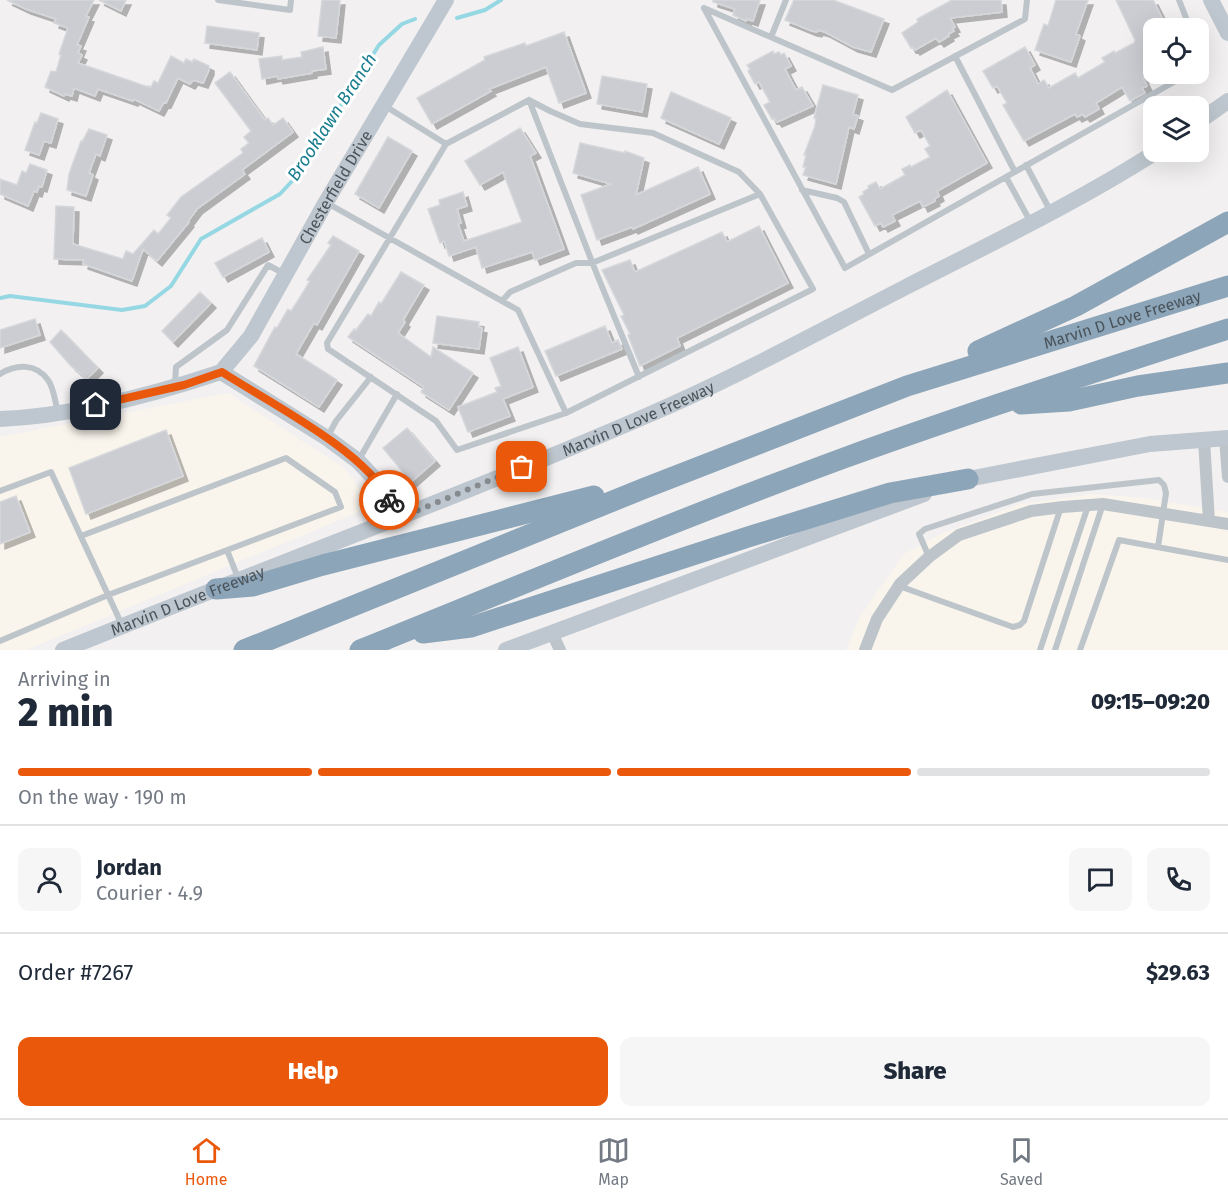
<!DOCTYPE html>
<html lang="en">
<head>
<meta charset="utf-8">
<style>
	body { margin:0; font-family:"Fira Sans",sans-serif; background:#f6f6f7; color:#1f2937; height:100vh; display:flex; flex-direction:column; font-size:22px; white-space:nowrap }
	* { box-sizing:border-box; margin:0 }
	p { font-size:20px; color:#747a83 }
	.icon { flex:none; width:33px; height:33px; fill:none; stroke:currentColor; stroke-width:2; stroke-linecap:round; stroke-linejoin:round }
	.map { position:relative; height:650px; overflow:hidden }
	.sheet { display:flex; flex-direction:column; background:#fff; flex:1 }
	.sheet>* { flex:none }
	.tools { position:absolute; left:1143px; top:18px; display:grid; gap:12px }
	.tools a { display:grid; place-items:center; width:66px; height:66px; border-radius:12px; background:#fff; box-shadow:0 6px 24px #0002; font-size:30px }
	.pin { position:absolute; display:grid; place-items:center; width:51px; height:51px; color:#fff; margin:-26px; border-radius:12px; box-shadow:0 3px 9px #0006 }
	.courier { position:absolute; display:grid; place-items:center; width:60px; height:60px; margin:-30px; border:4px solid #ea580c; border-radius:50%; background:#fff; color:#222; box-shadow:0 2px 8px #0007 }
	.head em { font-style:normal; font-weight:800 }
	.head div { display:flex; flex-direction:column-reverse }
	.head { display:flex; align-items:center; justify-content:space-between; height:102px; padding:0 18px }
	h1 { font-size:39px; font-weight:800; line-height:45px }
	.bar { display:grid; grid-template-columns:repeat(4,1fr); gap:9px 6px; align-content:center; height:72px; padding:0 18px }
	.bar i { height:8px; border-radius:4px; background:#e0e1e3 }
	.bar .active { background:#ea580c }
	.bar p { grid-column:span 4 }
	.line { display:flex; align-items:center; gap:15px; padding:0 18px; border-top:2px solid #e0e1e3 }
	.line div { flex:1 }
	.round { display:grid; place-items:center; flex:none; width:63px; height:63px; border-radius:12px; background:#f6f6f7 }
	.action { display:flex; gap:12px; margin-top:auto; padding:12px 18px }
	.action a { flex:1; height:69px; border-radius:12px; background:#ea580c; color:#fff; font-size:24px; font-weight:800; line-height:69px; text-align:center }
	.action a+a { background:#f6f6f7; color:#1f2937 }
	.dock { display:flex; justify-content:space-around; align-items:center; height:84px; border-top:2px solid #e0e1e3; background:#fff; font-size:16px; color:#747a83 }
	.dock a { display:grid; justify-items:center; gap:3px }
	.dock .active { color:#ea580c }
	.map>svg:first-child { display:block }
	.commercial { fill:#faf5ec }
	.lines { fill:none; stroke-linecap:round; stroke-linejoin:round }
	.stream { stroke:#95d8e3; stroke-width:4 }
	.building { fill:#cbcdd2; stroke:#d5d7db; stroke-width:1.5; filter:url(#shadow) }
	.lane { stroke:#bdc5cb; stroke-width:6 }
	.street { stroke:#bdc5cb; stroke-width:12 }
	.secondary { stroke:#bec7cf; stroke-width:16 }
	.highway { stroke:#8da5b9; stroke-width:21 }
	.done { stroke:#858b8f; stroke-width:6; stroke-dasharray:0 10.8 }
	.route { stroke:#ea580c; stroke-width:8 }
	.labels { text-anchor:middle; stroke-width:6; stroke-linejoin:round; paint-order:stroke }
	.street-label { font-size:16px; fill:#4a545b; stroke:#fff }
	.water-label { font-size:18px; font-style:italic; fill:#1a7e8f; stroke:#fff }
</style>
</head>
<body>
<div class="map">
<svg width="1228" height="650" viewBox="0 0 1228 650">
	<defs>
		<filter id="shadow"><feDropShadow dx="5" dy="5" stdDeviation="0" flood-color="#0004"/></filter>
	</defs>
	<rect width="100%" height="100%" fill="#f2f0f0"/>
	<path class="commercial" d="M228,393L344,468L373,506L26,650H0V437Z
		M1093,494L1152,499L1228,512V650H846L859,618L904,554L941,534L1020,504Z"/>
	<g class="lines">
		<path class="stream" d="M457,18L485,10L501,0
			M0,298L10,296L122,310L145,306L171,286L201,239L280,194L294,179L379,45L402,24L415,19"/>
	</g>
	<path class="building" d="M7,0H94L86,16L89,17L77,45L81,46L78,53L82,55L78,63L148,87V86L151,87L154,81L158,83L171,56L184,63L186,59L192,62L194,59L209,66V70L203,83L193,80L190,84L178,78L166,103L164,102L159,111L134,99L133,101L98,89L95,96L74,88L72,96L65,94L64,96L45,87L51,71L56,72L61,55L59,54L68,28L54,23L56,19L26,9Z
		M99,0H126L121,11Z
		M322,0H340L336,38L318,36Z
		M713,0H760L753,21L747,19L746,21L733,15L735,9L713,2Z
		M794,0H833L884,19L871,52L853,47L825,32L818,30L817,32L812,31L785,20Z
		M952,0H1001L1002,12L950,18L955,27L952,28L954,31L948,34L949,36L939,42L936,38L915,50L913,47L911,48L902,33L918,22L917,19Z
		M1056,0H1088L1076,34L1080,36L1071,62L1035,50L1044,24L1048,26Z
		M1116,0H1153L1167,28H1154V73L1143,78L1147,86L1142,88L1145,93L1130,101L1122,87L1096,103L1099,109L1085,117L1083,114L1077,117L1075,114L1024,141L1003,105L1007,103L997,86L993,88L983,71L1025,47L1035,65L1030,68L1038,84L1044,80L1049,88L1075,73L1078,78L1105,62L1102,58L1114,51L1115,53L1134,43L1135,40Z
		M207,26L259,33L257,50L205,43Z
		M564,32L586,93L559,103L546,67L489,89L491,91L432,124L417,98L485,60L484,57L525,43L526,46Z
		M323,47L326,69L312,71V73L278,79L277,76L262,79L259,59L282,56V60L302,57L301,52Z
		M773,51L774,54L779,52L781,55L784,53L791,66L785,69L796,90L802,87L813,106L777,122L774,118L772,119L764,105L770,102L759,82L755,84L748,71L750,69L747,65Z
		M230,72L265,120L268,118L273,125L283,118L293,132L242,170L245,174L197,209L188,221L189,222L157,261L143,249L132,281L83,264L84,260L54,259L56,206L74,207L73,244L123,259L126,251L133,254L154,230L158,234L171,218L167,215L181,197L243,153L241,149L249,143L244,137L251,131L215,83Z
		M602,76L647,84L642,112L597,104Z
		M823,85L858,95L853,114L858,116L854,129L849,127L836,184L803,175L806,167H803L806,155H804L815,126L816,118H814Z
		M947,90L987,163L937,191L939,196L934,199L935,201L923,207L920,201L892,215L895,221L883,227L881,223L875,226L859,197L864,194L863,192L869,188L868,186L876,182L880,189L905,175L902,169L910,165L911,167L930,157L925,149L930,146L921,130L915,133L906,117Z
		M671,92L731,118L719,144L661,118Z
		M41,113L58,119L51,143L44,141L39,155L25,150L35,122L37,123Z
		M520,128L536,153L530,156L564,249L535,260L532,252L482,268L476,247L449,256L444,241L440,243L428,209L440,205L439,200L463,192L467,206L457,209L461,223L458,224L464,241L522,222L503,172L480,185L465,161Z
		M89,129L107,135L100,156L96,154L89,173L93,175L86,196L67,190L69,174L81,141L82,142Z
		M388,137L412,151L379,208L355,194Z
		M580,143L625,153V151L644,158L636,195L698,167L710,194L633,229L632,227L597,240L581,195L611,184L573,173Z
		M30,164L47,170L42,187L39,186L37,192L34,191L28,206L0,194V179L17,185L22,171L26,173Z
		M759,226L788,283L677,338L680,346L640,366L628,335L630,334L621,316L624,315L602,270L630,260L635,272L722,232L727,242Z
		M333,236L359,251L317,325L314,323L296,354L337,380L319,407L254,366L275,327L277,328L288,309L291,311L297,302L310,281L307,280L331,245L328,243Z
		M262,238L269,252L223,277L215,263Z
		M401,272L424,285L403,320L405,322L398,333L431,357L433,347L473,373L449,410L421,392L424,387L348,337L354,329L356,330L368,314L371,316L379,302L381,304Z
		M200,292L211,303L173,342L162,331Z
		M437,316L479,322L478,327L482,328L479,349L433,343Z
		M35,319L40,335L0,348V330Z
		M605,326L612,343L618,340L622,349L556,376L545,351Z
		M61,330L98,368L87,379L71,366L50,342Z
		M518,347L533,387L503,399L510,416L468,432L458,407L497,392L495,388L501,386L490,358Z
		M407,428L435,461L411,482L383,448Z
		M166,430L183,476L86,514L69,468Z
		M16,496L30,532L0,544V502Z"/>
	<g class="lines">
		<path class="lane" d="M218,0L290,10L291,0
			M1179,0L1190,28
			M704,8L845,268L1188,74
			M704,8L892,90L1025,19L1027,0
			M771,37L786,0
			M1198,50L1204,65L1198,68
			M955,56L1015,172
			M529,100L550,111L580,124L653,133L739,172L760,194L813,289L566,413L457,450L436,421L328,349L327,343L446,144L529,100L596,272L639,377
			M385,106L446,144
			M1026,165L1051,212
			M1006,177L1030,221
			M802,190L837,198L844,202L869,254
			M327,203L518,310L566,413
			M502,301L510,292L576,263H592L760,194
			M0,374C16,364 36,363 48,380C54,388 55,402 58,412
			M175,384L176,367L227,330L268,265L283,273
			M327,438L336,421L371,377
			M358,461L397,394
			M0,491L51,472L122,625
			M227,550L238,578
			M929,557L919,534L925,529L1032,494L1159,480L1164,485L1166,493L1158,547
			M899,586L1013,627L1020,625L1024,621L1061,507
			M0,641L108,595L341,507L335,492L286,458L81,536
			M1040,650L1088,506
			M1055,650L1103,504
			M1080,650L1119,540L1228,560"/>
		<path class="street" d="M1225,438L1228,477
			M1204,440L1209,521
			M552,633L560,650
			M865,650L877,619L900,584L929,557L959,535L1031,511L1063,507L1103,504L1228,524"/>
		<g class="secondary">
			<path d="M1211,0L1228,33"/>
			<path d="M1198,122L1228,101"/>
			<path id="s1" d="M221,372L251,336L326,202L446,0"/>
			<path d="M221,372L327,438L358,461L384,489L397,519"/>
			<path d="M0,419C74,416 152,395 221,372"/>
			<path d="M957,482L968,479L1150,444L1228,438"/>
			<path id="s2" d="M63,650C257,571 454,499 646,416C735,378 820,331 906,287C990,244 1076,203 1156,152"/>
			<path d="M506,650L924,494"/>
		</g>
		<g class="highway">
			<path d="M978,351L1076,306L1228,222"/>
			<path d="M1021,404L1069,401L1138,386L1228,373"/>
			<path d="M216,589L253,586L323,565L594,496"/>
			<path d="M423,633L471,627L748,537L890,493L968,479"/>
			<path id="s3" d="M244,650L645,488L907,386L1228,286"/>
			<path d="M360,650C521,585 681,518 844,458C971,412 1100,370 1228,329"/>
		</g>
	</g>
	<g class="lines">
		<path class="done" d="M389,500L397,519L522,467"/>
		<path class="route" d="M96,405L184,385L222,372C268,402 367,452 389,500"/>
	</g>
	<g class="labels">
		<g class="street-label">
			<text dy="6" stroke="none"><textPath href="#s1" startOffset="218">Chesterfield Drive</textPath></text>
			<text dy="6" stroke="none"><textPath href="#s3" startOffset="939">Marvin D Love Freeway</textPath></text>
			<text dy="6" stroke="none"><textPath href="#s2" startOffset="620">Marvin D Love Freeway</textPath></text>
			<text dy="6" stroke="none"><textPath href="#s2" startOffset="134">Marvin D Love Freeway</textPath></text>
		</g>
		<g class="water-label">
			<text transform="translate(332 117) rotate(-57)" y="6">Brooklawn Branch</text>
		</g>
	</g>
</svg>
<div class="tools">
<a><svg class="icon" aria-label="locate" viewBox="0 0 24 24"><circle cx="12" cy="12" r="6"/><path d="M12 2v4M12 18v4M2 12h4M18 12h4"/></svg></a>
<a><svg class="icon" aria-label="layers" viewBox="0 0 24 24"><path d="M12 4l9 5-9 5-9-5zM3 14l9 5 9-5"/></svg></a>
</div>
<div class="pin" style="left:522px;top:467px;background:#ea580c"><svg class="icon" aria-label="bag" viewBox="0 0 24 24"><path d="M5 8h14l-1 12H6zM9 8a3 3 0 0 1 6 0"/></svg></div>
<div class="pin" style="left:96px;top:405px;background:#1f2937"><svg class="icon" aria-label="home" viewBox="0 0 24 24"><path d="M3 11l9-7 9 7M6 9v11h12V9"/></svg></div>
<div class="courier" style="left:389px;top:500px"><svg class="icon" aria-label="bike" viewBox="0 0 24 24"><circle cx="6" cy="16" r="4"/><circle cx="18" cy="16" r="4"/><path d="M6 16l4-8h5l3 8M10 8l3 8H6M13 5h3"/></svg></div>
</div>
<section class="sheet">
<div class="head"><div><h1>2 min</h1><p>Arriving in</p></div><em>09:15–09:20</em></div>
<div class="bar"><i class="active"></i><i class="active"></i><i class="active"></i><i></i><p>On the way · 190 m</p></div>
<div class="line" style="height:108px"><a class="round"><svg class="icon" aria-label="person" viewBox="0 0 24 24"><circle cx="12" cy="8" r="4"/><path d="M4 21q1-7 8-7t8 7"/></svg></a><div><b>Jordan</b><p>Courier · 4.9</p></div><a class="round"><svg class="icon" aria-label="chat" viewBox="0 0 24 24"><path d="M4 5h16v11H9l-5 4z"/></svg></a><a class="round"><svg class="icon" aria-label="phone" viewBox="0 0 24 24"><path d="M5 4h4l2 5-3 2q2 4 5 5l2-3 5 2v4C11 20 4 13 5 4z"/></svg></a></div>
<div class="line" style="height:78px"><div>Order #7267</div><b>$29.63</b></div>
<div class="action"><a>Help</a><a>Share</a></div>
</section>
<nav class="dock">
<a class="active"><svg class="icon" aria-label="home" viewBox="0 0 24 24"><path d="M3 11l9-7 9 7M6 9v11h12V9"/></svg>Home</a>
<a><svg class="icon" aria-label="map" viewBox="0 0 24 24"><path d="M3 6l6-2 6 2 6-2v14l-6 2-6-2-6 2zM9 4v14M15 6v14"/></svg>Map</a>
<a><svg class="icon" aria-label="saved" viewBox="0 0 24 24"><path d="M7 4h10v16l-5-4-5 4z"/></svg>Saved</a>
</nav>
</body>
</html>
